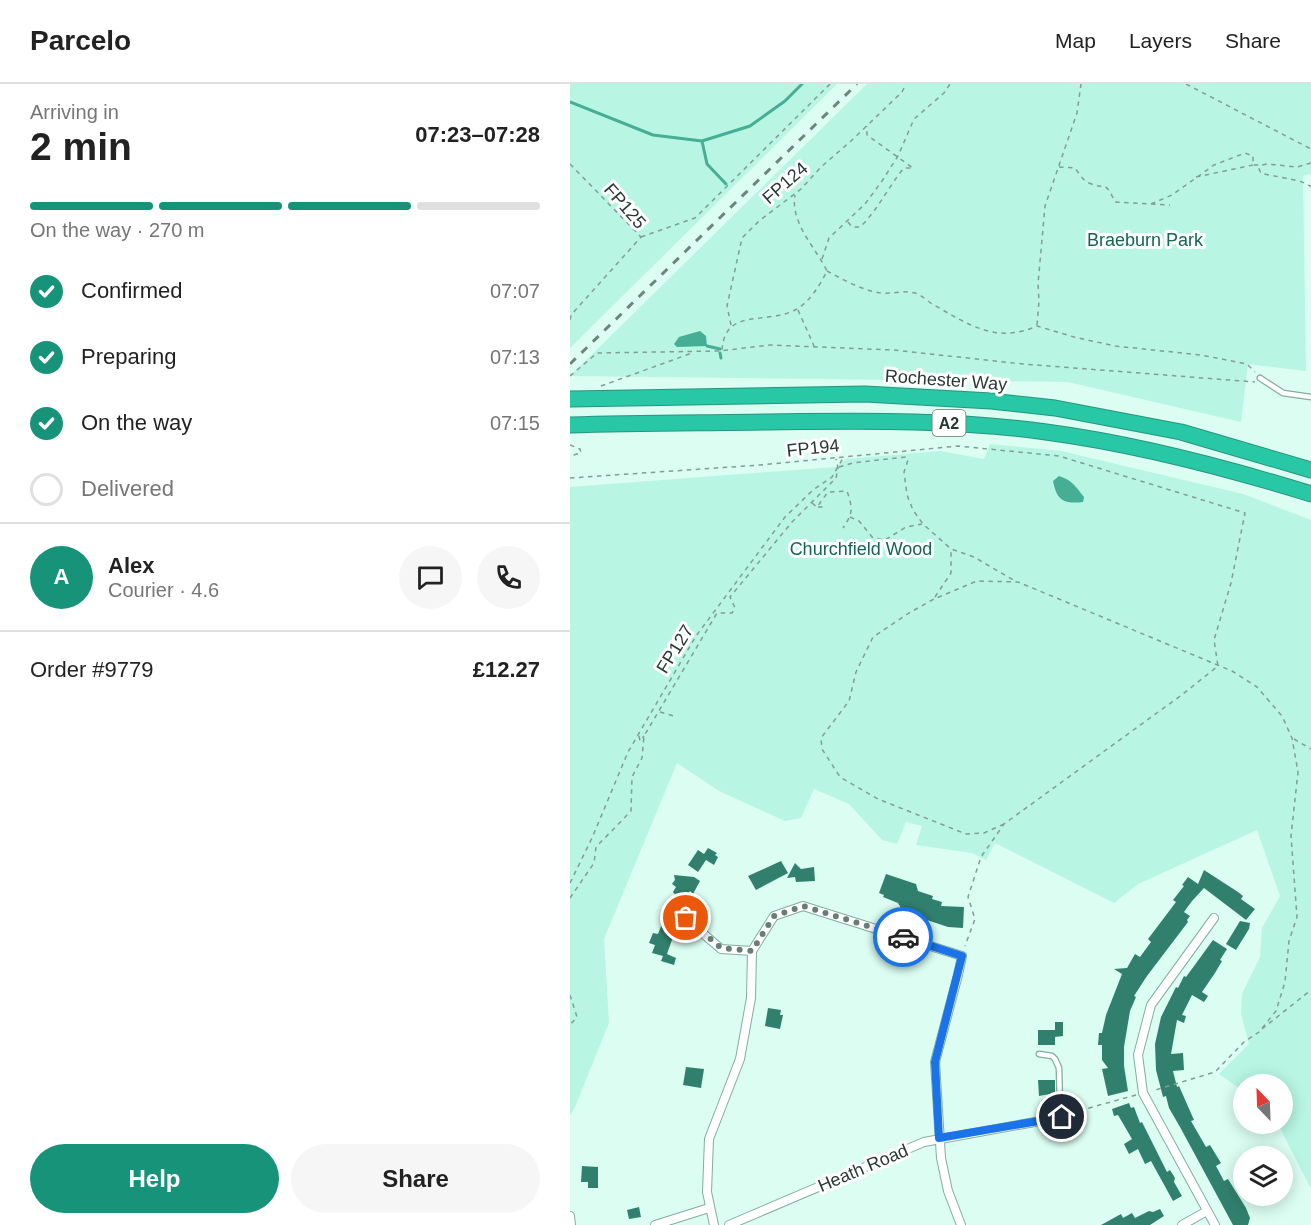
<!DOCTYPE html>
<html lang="en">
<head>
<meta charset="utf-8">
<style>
	body { margin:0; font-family:Helvetica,sans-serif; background:#f6f6f6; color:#222; height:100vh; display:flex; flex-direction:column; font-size:22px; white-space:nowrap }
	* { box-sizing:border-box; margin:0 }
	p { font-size:20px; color:#767676 }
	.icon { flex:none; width:33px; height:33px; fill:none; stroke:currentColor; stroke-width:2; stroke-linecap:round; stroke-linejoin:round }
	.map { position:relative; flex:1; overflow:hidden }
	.side { display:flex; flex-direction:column; background:#fff; width:570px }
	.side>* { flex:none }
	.needle { width:39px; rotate:337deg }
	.fabs { position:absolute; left:663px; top:990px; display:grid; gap:12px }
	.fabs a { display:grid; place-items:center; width:60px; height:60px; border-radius:50%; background:#fff; box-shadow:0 3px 15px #0003; font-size:30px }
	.pin { position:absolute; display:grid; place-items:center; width:51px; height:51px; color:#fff; margin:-26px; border:3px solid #fff; border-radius:50%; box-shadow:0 2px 6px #0007 }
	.courier { position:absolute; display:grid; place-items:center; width:60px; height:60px; margin:-30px; border:4px solid #1a73e8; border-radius:50%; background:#fff; color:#222; box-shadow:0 2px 8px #0007 }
	.headline em { font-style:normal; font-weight:600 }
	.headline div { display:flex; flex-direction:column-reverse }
	.headline { display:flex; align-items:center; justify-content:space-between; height:102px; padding:0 30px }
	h1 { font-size:39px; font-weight:600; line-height:45px }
	.bar { display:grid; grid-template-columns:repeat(4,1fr); gap:9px 6px; align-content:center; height:72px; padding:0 30px }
	.bar i { height:8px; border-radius:4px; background:#e0e0e0 }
	.bar .on { background:#179379 }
	.bar p { grid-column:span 4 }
	.line { display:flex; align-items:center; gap:15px; padding:0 30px; border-top:2px solid #e0e0e0 }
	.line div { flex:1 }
	.round { display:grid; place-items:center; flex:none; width:63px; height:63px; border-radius:32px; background:#f6f6f6 }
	ol { padding:0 30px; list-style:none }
	li { display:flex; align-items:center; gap:18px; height:66px }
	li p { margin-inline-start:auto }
	li .icon { padding:6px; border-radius:50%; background:#179379; color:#fff; stroke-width:4 }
	li:last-child { color:#767676 }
	li i { width:33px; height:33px; border:3px solid #e0e0e0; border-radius:50% }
	.action { display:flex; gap:12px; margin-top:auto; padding:12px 30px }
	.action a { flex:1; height:69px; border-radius:36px; background:#179379; color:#fff; font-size:24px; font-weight:600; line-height:69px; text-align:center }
	.action a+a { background:#f6f6f6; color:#222 }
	header { display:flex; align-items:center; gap:36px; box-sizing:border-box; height:84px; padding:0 30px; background:#fff; border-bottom:2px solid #e0e0e0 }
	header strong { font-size:28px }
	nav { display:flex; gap:33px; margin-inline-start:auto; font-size:21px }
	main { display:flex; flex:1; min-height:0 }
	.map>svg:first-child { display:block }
	.green { fill:#b8f5e3 }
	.water { fill:#45ae94 }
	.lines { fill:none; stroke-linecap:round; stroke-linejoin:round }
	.stream { stroke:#45ae94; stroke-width:3 }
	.building { fill:#31806d }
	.lane-casing { stroke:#84aca0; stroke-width:7 }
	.street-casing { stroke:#84aca0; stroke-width:10 }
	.highway-casing { stroke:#28957d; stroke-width:17 }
	.path { stroke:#839c94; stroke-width:1.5; stroke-dasharray:4.5 4.5; stroke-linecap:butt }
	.lane { stroke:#fff; stroke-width:4.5 }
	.street { stroke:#fff; stroke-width:8 }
	.highway { stroke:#28c7a5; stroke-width:15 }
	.rail { stroke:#6e857e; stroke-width:3; stroke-dasharray:8 8; stroke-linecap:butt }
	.done { stroke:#677d76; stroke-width:6; stroke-dasharray:0 10.8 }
	.route { stroke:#1a73e8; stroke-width:8 }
	.labels { text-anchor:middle; stroke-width:6; stroke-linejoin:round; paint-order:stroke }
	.shield { fill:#fff; stroke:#687470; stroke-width:1.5 }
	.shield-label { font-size:16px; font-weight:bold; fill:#283833 }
	.street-label { font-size:18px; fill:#283833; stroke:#fff }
	.park-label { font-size:18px; fill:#136654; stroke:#fff }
</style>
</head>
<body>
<header>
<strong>Parcelo</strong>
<nav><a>Map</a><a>Layers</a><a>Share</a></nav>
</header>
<main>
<section class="side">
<div class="headline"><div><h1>2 min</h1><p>Arriving in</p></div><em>07:23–07:28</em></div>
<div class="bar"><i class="on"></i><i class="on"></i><i class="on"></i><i></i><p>On the way · 270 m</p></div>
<ol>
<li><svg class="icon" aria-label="check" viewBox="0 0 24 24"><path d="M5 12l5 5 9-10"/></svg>Confirmed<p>07:07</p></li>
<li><svg class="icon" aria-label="check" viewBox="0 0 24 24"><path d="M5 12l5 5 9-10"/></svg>Preparing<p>07:13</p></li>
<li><svg class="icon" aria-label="check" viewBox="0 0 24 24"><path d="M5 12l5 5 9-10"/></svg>On the way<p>07:15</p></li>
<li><i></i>Delivered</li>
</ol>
<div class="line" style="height:108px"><b class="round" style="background:#179379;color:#fff">A</b><div><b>Alex</b><p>Courier · 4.6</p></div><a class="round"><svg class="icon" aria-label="chat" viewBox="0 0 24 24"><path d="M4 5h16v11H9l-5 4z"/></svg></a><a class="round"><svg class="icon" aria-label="phone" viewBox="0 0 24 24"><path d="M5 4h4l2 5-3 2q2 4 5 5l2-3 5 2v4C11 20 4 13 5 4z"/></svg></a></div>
<div class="line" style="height:78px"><div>Order #9779</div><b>£12.27</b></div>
<div class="action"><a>Help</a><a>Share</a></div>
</section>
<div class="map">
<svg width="741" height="1141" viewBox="0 0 741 1141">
	<rect width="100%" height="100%" fill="#dbfdf2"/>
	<path class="green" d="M0,0H267L0,264Z
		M297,0H741V90L733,92L736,287L678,280L671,338L498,298L0,292Z
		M420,360L491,367L673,410L741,436V1105L708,1040H712V1000H674L673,1007L649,990L679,960L671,930L672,910L690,873L692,844L710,812L687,746L568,800L544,819L425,759L416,776L402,769L346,761L352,742L336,738L327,760L312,756L279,720L244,705L231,734L215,737L149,707L107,679L34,855L39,939L5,1023L0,1031V403L265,383L276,375L370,367L414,375Z"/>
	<path class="water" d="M130,247L136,252L137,262L107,263L104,260L109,253Z
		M489,392C502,396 506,403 514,413L513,418C494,420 487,417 483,397Z"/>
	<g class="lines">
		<path class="stream" d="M0,18L83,51L132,57L180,42L215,17L232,0
			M132,57L137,80L156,100
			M137,262L150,265
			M150,269L151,274"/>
	</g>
	<path class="building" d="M138,764L147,769L145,771L148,773L144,781L136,776L128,788L118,781L128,766L134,770Z
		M211,777L218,789L186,806L178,792Z
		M225,779L231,785L244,783L245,797L226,798L225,793L217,794Z
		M634,786L668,808L673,812L671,815L685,825L676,836L634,804L622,817L614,828L620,832L617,836L618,838L577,892L564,912L566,913L560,927L554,963V982L558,1007L538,1012L532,985L538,984L532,976V961H528L529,949H532L536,931L552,890L544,885L557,884L565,870L570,873L581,858L578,855L606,818L603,816L614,802L612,801L618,793L628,800Z
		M316,790L346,800L348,807L363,812L362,815L372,818L371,822L394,823L393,844L378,843L357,836L347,831L348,830L331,824L328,819L313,813L314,811L309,809Z
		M104,791L124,793L130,797L123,810L120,807L112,819L106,815L107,813L103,808L106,803L102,800L105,796Z
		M97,827L110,830L106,841L109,842L106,851L104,850L97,870L106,874L104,881L91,877L93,872L82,869L85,861L79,859L83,849L88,850Z
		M670,837L680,839L679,845L666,866L656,860Z
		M643,856L657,865L650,876L652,877L645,889L632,908L638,912L634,918L622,911L612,931L616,932L614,939L607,936L601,970L613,969L614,986L603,987L607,1003L609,1002L624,1036L621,1037L636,1063L640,1061L651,1079L646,1082L654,1097L658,1095L676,1124L680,1134L678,1141H663L610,1043L599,1024L596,1012L593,1013L586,986L585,960L591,933L606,903L608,904L614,892L616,893Z
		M198,924L211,926L210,931H213L210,945L195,942Z
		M485,938H493V952L485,953Z
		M468,946H485V961H468Z
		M116,983L134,985L131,1004L113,1001Z
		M468,996H485V1009L469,1012Z
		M559,1019L561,1024L564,1023L570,1039L572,1038L597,1088L600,1086L605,1094L604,1098L612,1112L603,1117L581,1077L575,1080L568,1065L559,1070L554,1060L562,1055L548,1031L544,1032L542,1025Z
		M12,1082L28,1083V1104H18V1098H11Z
		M69,1123L71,1133L59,1135L57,1126Z
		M590,1125L594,1132L580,1141H531L551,1130L553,1134L562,1129L565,1134L579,1127L583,1128Z"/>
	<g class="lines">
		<g class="lane-casing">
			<path id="lane" d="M690,294L713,309L741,313
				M469,970L482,972L485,975L489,984L490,1023
				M475,1024L490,1023L492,1033"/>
		</g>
		<g class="street-casing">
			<path id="street" d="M115,834L151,865L182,867
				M644,834L581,921L568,971L573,1009L645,1141
				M0,1132L1,1141
				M85,1141L139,1124
				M144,1141L137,1108L139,1055L170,975L181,914L182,867L204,832L233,822L392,872L388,891L365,978L371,1074L378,1107L391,1141
				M159,1141L354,1058L492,1033L493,1045
				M612,1141L637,1127"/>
		</g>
		<g class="highway-casing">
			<path id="highway" d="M0,315L295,310L421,317L485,324L611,348L741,386
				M0,341C65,339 130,339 195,338C289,337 383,335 476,348C566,360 654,383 741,410"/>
		</g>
		<path class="path" d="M616,0L741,65
			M741,79L727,83L697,80L692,81L689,85L691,89C703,93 734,95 741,103
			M0,80L71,153L1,231L0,236
			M489,83L505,84C509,89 513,97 519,99C536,107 534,94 545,118L600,121
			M626,93L683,81
			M581,120L602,111L644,81L675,69L683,72V81H692
			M278,138L282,143H290C308,126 318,103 334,84H343L297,51V42
			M71,153L125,134L260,0
			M252,175L259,154L295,120L312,97L328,72L344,35L374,9L380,0
			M257,187C274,196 293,207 312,209C323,210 334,206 345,209C352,211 358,218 364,221C399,241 427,260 467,242L504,253L545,262L631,271L677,280L685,288
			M228,226L244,262
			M161,241L157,222L172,154L189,137L231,105L251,83L281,57L332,8L336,0
			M467,241L469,217L468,200L475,122L507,29L511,0
			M152,266C155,223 196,241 225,226C240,218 250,201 257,187C246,164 220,139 225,111
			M0,292L27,269L149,267L200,261L323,266L453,280L685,298
			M31,302L122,269
			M0,361L10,365L11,369L0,372
			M269,383L283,379L336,373L338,376L334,388L337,411L343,426L353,440L381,465L404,473L445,497
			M0,394L190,381L388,362L489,372L675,429L661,499L644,556L648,582L613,610L434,740L411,773L398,813L405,835L395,862
			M242,419L247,423L258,408L277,407C283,425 283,429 273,444
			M248,423H253
			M280,433L289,437L303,454L315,456L336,443L352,440
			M365,513L381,489V466
			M90,628L104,632
			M69,652L70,657L74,652
			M724,655L741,665
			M434,740L414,749L396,750L308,715L270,693L252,665L251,654L279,617L286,588L303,553L339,529L364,515L407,497L448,498L662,587L687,603L712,632L722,654L728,688L721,752L727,833L719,857L715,898L706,927L689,948L674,958L645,988L582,1007
			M0,799L22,754L58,668L126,552L215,433L243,406L262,393L273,374
			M0,814L24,779L26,763L61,727L62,693L72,674L74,652L147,529H162L165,524L160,513L222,438L266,394L268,384L266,375
			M0,911L7,933L0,941
			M692,945L741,906
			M501,1029L566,1011"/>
		<use href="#lane" class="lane"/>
		<use href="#street" class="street"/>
		<use href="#highway" class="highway"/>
		<path class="rail" d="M0,280L287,0"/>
	</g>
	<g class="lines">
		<path class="done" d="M116,834L151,864L182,867L204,832L233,822L333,853"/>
		<path class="route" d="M333,853L392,872L365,978L369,1054L492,1033"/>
	</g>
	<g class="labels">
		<rect class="shield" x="362.5" y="326" width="33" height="26" rx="4.5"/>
		<g class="shield-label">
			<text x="379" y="345">A2</text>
		</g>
		<g class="street-label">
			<text transform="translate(215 99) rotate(-41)" y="6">FP124</text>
			<text transform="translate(55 122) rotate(49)" y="6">FP125</text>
			<text transform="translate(376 296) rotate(4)" y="6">Rochester Way</text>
			<text transform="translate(243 364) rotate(-6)" y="6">FP194</text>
			<text transform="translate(105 565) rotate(-58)" y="6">FP127</text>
			<text transform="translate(293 1084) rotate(-23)" y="6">Heath Road</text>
		</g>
		<g class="park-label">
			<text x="575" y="162">Braeburn Park</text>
			<text x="291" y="471">Churchfield Wood</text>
		</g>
	</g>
</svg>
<div class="fabs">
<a><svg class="needle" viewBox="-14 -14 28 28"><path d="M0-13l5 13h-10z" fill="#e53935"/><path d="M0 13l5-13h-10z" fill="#767676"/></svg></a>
<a><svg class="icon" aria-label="layers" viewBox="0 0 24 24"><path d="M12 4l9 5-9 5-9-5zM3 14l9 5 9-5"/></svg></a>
</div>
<div class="pin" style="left:116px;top:834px;background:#ea580c"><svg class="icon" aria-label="bag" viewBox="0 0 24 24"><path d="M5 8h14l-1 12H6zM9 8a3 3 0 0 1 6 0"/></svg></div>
<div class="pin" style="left:492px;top:1033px;background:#1f2937"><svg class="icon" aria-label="home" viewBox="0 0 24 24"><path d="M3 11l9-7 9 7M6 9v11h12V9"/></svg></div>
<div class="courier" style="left:333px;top:853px"><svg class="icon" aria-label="car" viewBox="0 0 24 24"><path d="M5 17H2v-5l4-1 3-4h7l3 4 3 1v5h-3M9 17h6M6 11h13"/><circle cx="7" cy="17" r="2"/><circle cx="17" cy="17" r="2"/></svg></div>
</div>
</main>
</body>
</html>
